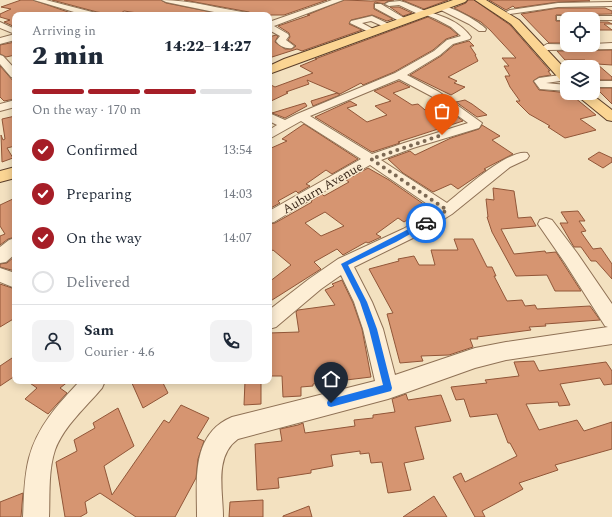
<!DOCTYPE html>
<html lang="en">
<head>
<meta charset="utf-8">
<style>
	body { margin:0; font-family:Spectral,serif; background:#f2f2f3; color:#1f2937; height:100vh; display:flex; flex-direction:column; font-size:15px; white-space:nowrap }
	* { box-sizing:border-box; margin:0 }
	p { font-size:13px; color:#747a83 }
	.icon { flex:none; width:22px; height:22px; fill:none; stroke:currentColor; stroke-width:2; stroke-linecap:round; stroke-linejoin:round }
	.map { position:relative; flex:1; overflow:hidden }
	.sheet { position:absolute; left:12px; top:12px; width:260px; height:372px; display:flex; flex-direction:column; background:#fff; border-radius:8px; box-shadow:0 2px 10px #0003 }
	.sheet>* { flex:none }
	.fabs { position:absolute; left:560px; top:12px; display:grid; gap:8px }
	.fabs a { display:grid; place-items:center; width:40px; height:40px; border-radius:8px; background:#fff; box-shadow:0 2px 10px #0003; font-size:20px }
	.pin { position:absolute; display:grid; place-items:center; width:34px; height:34px; color:#fff; margin:-41px -17px; border-radius:50% 50% 50% 0; rotate:-45deg; box-shadow:0 0 4px #0007 }
	.pin .icon { rotate:45deg }
	.courier { position:absolute; display:grid; place-items:center; width:40px; height:40px; margin:-20px; border:3px solid #1a73e8; border-radius:50%; background:#fff; color:#222; box-shadow:0 1px 5px #0007 }
	.overview em { font-style:normal; font-weight:800 }
	.overview div { display:flex; flex-direction:column-reverse }
	.overview { display:flex; align-items:center; justify-content:space-between; height:68px; padding:0 20px }
	h1 { font-size:26px; font-weight:800; line-height:30px }
	.bar { display:grid; grid-template-columns:repeat(4,1fr); gap:6px 4px; align-content:center; height:48px; padding:0 20px }
	.bar i { height:5px; border-radius:3px; background:#e0e1e3 }
	.bar .on { background:#a61e27 }
	.bar p { grid-column:span 4 }
	.line { display:flex; align-items:center; gap:10px; padding:0 20px; border-top:1px solid #e0e1e3 }
	.line div { flex:1 }
	.round { display:grid; place-items:center; flex:none; width:42px; height:42px; border-radius:8px; background:#f2f2f3 }
	ol { padding:0 20px; list-style:none }
	li { display:flex; align-items:center; gap:12px; height:44px }
	li p { margin-inline-start:auto }
	li .icon { padding:4px; border-radius:50%; background:#a61e27; color:#fff; stroke-width:4 }
	li:last-child { color:#747a83 }
	li i { width:22px; height:22px; border:2px solid #e0e1e3; border-radius:50% }
	.map>svg:first-child { display:block }
	.building { fill:#d69571; stroke:#915638; fill-rule:evenodd }
	.lines { fill:none; stroke-linecap:round; stroke-linejoin:round }
	.minor-casing { stroke:#8f7155; stroke-width:2 }
	.major-casing { stroke:#5c3f2a; stroke-width:2 }
	.minor { fill:#fdeed5; fill-rule:evenodd }
	.major { fill:#fbd593; fill-rule:evenodd }
	.route { fill:#1a73e8 }
	.done { stroke:#7d6a55; stroke-width:4; stroke-dasharray:0 7.2 }
	.labels { text-anchor:middle; stroke-width:3; stroke-linejoin:round; paint-order:stroke }
	.street-label { font-size:13px; fill:#3d2a1c; stroke:#faebd1 }
</style>
</head>
<body>
<div class="map">
<svg width="612" height="517" viewBox="0 0 612 517">
	<rect width="100%" height="100%" fill="#f3e1c0"/>
	<path class="building" d="M21,0H33L77,15H15V27L4,22L10,20L0,17V14L11,9L1,7Z
		M52,0H161L166,3L227,15H151L124,11L118,15L97,12Z
		M184,0H327L284,15H254L249,12Z
		M344,0L371,1L394,0L388,1L384,4L375,2L374,4V9L393,19L387,21L372,15L351,20L349,24L362,30L302,51L297,49L269,58V37L276,35L278,36L275,42L285,49H292L296,46L288,40L290,37L289,33L278,26L310,15H307Z
		M402,0H448L424,9Z
		M468,0H474L510,25L550,71H548L551,75L539,77L533,81L539,90L569,93L596,115L580,119L596,130L565,138L548,127L550,126L545,123L529,114L516,101H520L510,87L505,76H510L504,66H509L502,58H516L490,30L481,22L454,8L466,3Z
		M489,0H588L590,1L558,2L515,8L513,6L506,10Z
		M390,7H399L412,13L403,16Z
		M558,8H605L612,11V14L556,15V21H567V43H549L521,14Z
		M428,17L450,28L458,35L446,39L433,50L394,72L363,85L361,83L340,94L307,80L309,84L286,92L288,93L269,102V84L275,87L313,73L300,66L317,59H315Z
		M593,22H608L612,24H604L612,30H596L593,28Z
		M469,41L474,46H470L476,55H475L478,61L448,77L457,81L454,83L465,87L451,95L410,75L441,56L454,45Z
		M15,42V55L6,57L0,54V45Z
		M612,50V65L597,64L612,77V80H593V64H589L585,60H565L557,51Z
		M0,66L15,83V99L4,101L0,97Z
		M399,81L410,87L393,93L412,105L418,104L425,110L442,106L463,121L398,142L400,143L372,152L315,117L350,101L357,105L347,108L367,122L387,115L375,106L391,101L374,91Z
		M596,88H612V104Z
		M337,93L340,95L313,106L311,101Z
		M465,100L472,104L487,115L477,117L456,102Z
		M305,103L307,106L285,118L272,113Z
		M15,116V146L7,148L13,158L2,162L1,135L3,140L5,139L2,119Z
		M304,124L358,159L332,174L326,170L306,184L310,186L298,193L296,191L278,201L280,203L269,209V149L287,141L282,139Z
		M482,125L500,136L492,140L513,154L484,169L486,170L458,189L451,184L433,192L403,173L388,159L410,151L415,155L451,138L479,129Z
		M599,152L612,158V162L603,168L588,159Z
		M368,168L389,180L425,205L412,213L415,215L404,222L398,218L376,234L381,237L379,238L368,243L366,242L343,255L337,249L314,262L321,269L269,302V282L291,265L273,250L269,252V224L275,223L312,202L311,201L322,194L324,196L349,182L346,180ZM325,212L344,226L321,236L305,223Z
		M493,188L514,191L518,218L531,217L536,226L501,229L514,254L545,251L546,253L556,252L581,291H555L547,275L516,276L492,232L487,217H488L486,199L494,200Z
		M15,198V237L8,239L0,245V236L5,234L0,226V205Z
		M578,211L585,221H579L586,231L581,232L593,249L601,248L612,264V279L596,261H591L581,247H574L560,223H568L561,212Z
		M454,239H473L487,267H492L496,276H494L507,301L522,300L525,306L535,305L537,309L590,306L600,320L545,324L546,326L529,327L531,330L477,337L478,339H470L473,347L449,355L421,356L423,361L400,363L387,314L393,313L369,269L399,261L398,259L414,256L419,265H435L431,250H458Z
		M15,256V271L0,267V264L7,263Z
		M342,280L353,303L362,329L371,377L313,384V386L301,387V396L283,397L282,376H269V333L299,332L296,312L298,310L335,305L325,290L334,286L332,284Z
		M0,284L15,289V318L0,327Z
		M15,356V376L0,386V366Z
		M534,361L539,371L606,362L612,371V384L604,385L600,378L560,384L570,405L559,406L558,402L526,404L539,430L577,420L584,431L612,422V449L555,465L558,470L519,483L523,489L482,511L485,517H475L453,477L461,473L465,482L517,456L510,443H508L497,414L470,417L464,399L456,400L451,387L487,383L485,380L519,376L514,362Z
		M27,381H69L60,388L67,393L48,414L25,399L37,388Z
		M131,381H162L168,393L143,408Z
		M245,381H261V404L244,405Z
		M406,394L408,400L441,395L451,421L415,427L424,459L404,463L411,490L388,493L382,462L371,463L369,453L360,454V451L331,455L333,466L311,470V473L278,478L279,488L257,490L255,444L282,441L280,429L298,425L303,423L305,433L355,426L354,420L373,418V415L395,412L392,399Z
		M181,405L209,418L197,438L204,441L198,459L196,478L175,517H136L100,493L85,502L87,513L80,517H65L56,462L77,451L74,440L95,428L93,423L118,408L134,446L104,466L112,495L164,420L169,423Z
		M23,493L21,517H0V502Z
		M434,496L447,517H403Z
		M263,500V517H229L230,502Z
		M309,506L312,517H283V516Z"/>
	<g class="lines">
		<g class="minor-casing">
			<path id="minor" d="M34,0H46L96,13L97,15H84Z
				M162,0C191,0 220,9 249,13L253,15L219,13L166,2Z
				M332,0H343L274,26L288,34L289,36L286,40L294,46L292,48C286,49 279,46 276,41L280,36L269,30V22Z
				M400,1C408,3 415,7 423,10C441,16 459,20 471,37L470,39L453,44L440,55L407,75L439,92L482,123L479,128L413,148L381,160L447,203C462,191 508,149 527,153L529,156L527,159L510,167L452,214L415,237L354,267L372,302L383,329L395,375L475,348L506,342L608,327L605,326L565,263L538,224L540,220L546,218L552,220L577,253L612,304V344L506,360L475,368L388,399L238,439C214,456 223,491 223,517H197C197,480 191,434 232,417L375,381L363,329L354,302L341,275L321,289L276,327L269,329V310L309,279L338,259L403,229L436,210L370,165L336,184L274,222L269,223V211L361,159L301,121L269,139V130L277,125L269,121V113L285,120L297,114L395,73L434,51L447,40L461,36L451,27L436,19L424,14H418L399,5L389,6L385,4L389,2ZM399,79L431,96L468,123L404,143L372,154L310,116Z
				M612,2V6L558,7L510,14L506,12L510,10L558,3Z
				M375,4H381L406,19L405,21H399L375,8Z
				M441,6C450,5 480,22 486,29L485,31H479L469,24L441,10Z
				M372,16L391,25L387,28L371,21L362,23L375,30L374,32L371,33L350,23L351,21Z
				M557,16H612V20H593V19L560,20H557Z
				M0,22L15,29V40L0,44V38L15,34L0,28Z
				M612,43V49L547,50L542,47L547,44L593,45V44Z
				M0,55L3,56L15,69V78L11,77L0,64Z
				M567,74V80L546,83L567,85V91L540,89L534,81L539,78Z
				M593,81H612V87H593Z
				M15,100V107L0,111V104Z
				M15,238V254L6,262L0,263V247L9,240Z
				M0,268L15,273V288L0,282Z
				M80,381H105L102,388C86,407 64,426 55,450C48,471 50,495 49,517H23C24,497 24,477 29,458C37,427 58,404 80,381Z"/>
		</g>
		<g class="major-casing">
			<path id="major" d="M453,0H467L465,2L269,74V66L284,59Z
				M475,0H486L519,20L567,71V83L562,82L511,24Z
				M574,93H590L612,110V121L607,120Z
				M15,167V178L0,182V171Z"/>
		</g>
		<use href="#minor" class="minor"/>
		<use href="#major" class="major"/>
	</g>
	<path class="route" d="M426,220L428,221V224L396,242L348,265L367,302L377,329L392,388L391,391L331,407L328,406L327,403L328,400L331,399L383,385L369,329L360,302L341,264Z"/>
	<g class="lines">
		<path class="done" d="M426,223L447,210L371,159L442,135"/>
	</g>
	<g class="labels">
		<g class="street-label">
			<text transform="translate(322 187) rotate(-30)" y="5">Auburn Avenue</text>
		</g>
	</g>
</svg>
<div class="fabs">
<a><svg class="icon" aria-label="locate" viewBox="0 0 24 24"><circle cx="12" cy="12" r="6"/><path d="M12 2v4M12 18v4M2 12h4M18 12h4"/></svg></a>
<a><svg class="icon" aria-label="layers" viewBox="0 0 24 24"><path d="M12 4l9 5-9 5-9-5zM3 14l9 5 9-5"/></svg></a>
</div>
<div class="pin" style="left:442px;top:135px;background:#ea580c"><svg class="icon" aria-label="bag" viewBox="0 0 24 24"><path d="M5 8h14l-1 12H6zM9 8a3 3 0 0 1 6 0"/></svg></div>
<div class="pin" style="left:331px;top:403px;background:#1f2937"><svg class="icon" aria-label="home" viewBox="0 0 24 24"><path d="M3 11l9-7 9 7M6 9v11h12V9"/></svg></div>
<div class="courier" style="left:426px;top:223px"><svg class="icon" aria-label="car" viewBox="0 0 24 24"><path d="M5 17H2v-5l4-1 3-4h7l3 4 3 1v5h-3M9 17h6M6 11h13"/><circle cx="7" cy="17" r="2"/><circle cx="17" cy="17" r="2"/></svg></div>
<section class="sheet">
<div class="overview"><div><h1>2 min</h1><p>Arriving in</p></div><em>14:22–14:27</em></div>
<div class="bar"><i class="on"></i><i class="on"></i><i class="on"></i><i></i><p>On the way · 170 m</p></div>
<ol>
<li><svg class="icon" aria-label="check" viewBox="0 0 24 24"><path d="M5 12l5 5 9-10"/></svg>Confirmed<p>13:54</p></li>
<li><svg class="icon" aria-label="check" viewBox="0 0 24 24"><path d="M5 12l5 5 9-10"/></svg>Preparing<p>14:03</p></li>
<li><svg class="icon" aria-label="check" viewBox="0 0 24 24"><path d="M5 12l5 5 9-10"/></svg>On the way<p>14:07</p></li>
<li><i></i>Delivered</li>
</ol>
<div class="line" style="height:72px"><a class="round"><svg class="icon" aria-label="person" viewBox="0 0 24 24"><circle cx="12" cy="8" r="4"/><path d="M4 21q1-7 8-7t8 7"/></svg></a><div><b>Sam</b><p>Courier · 4.6</p></div><a class="round"><svg class="icon" aria-label="phone" viewBox="0 0 24 24"><path d="M5 4h4l2 5-3 2q2 4 5 5l2-3 5 2v4C11 20 4 13 5 4z"/></svg></a></div>
</section>
</div>
</body>
</html>
